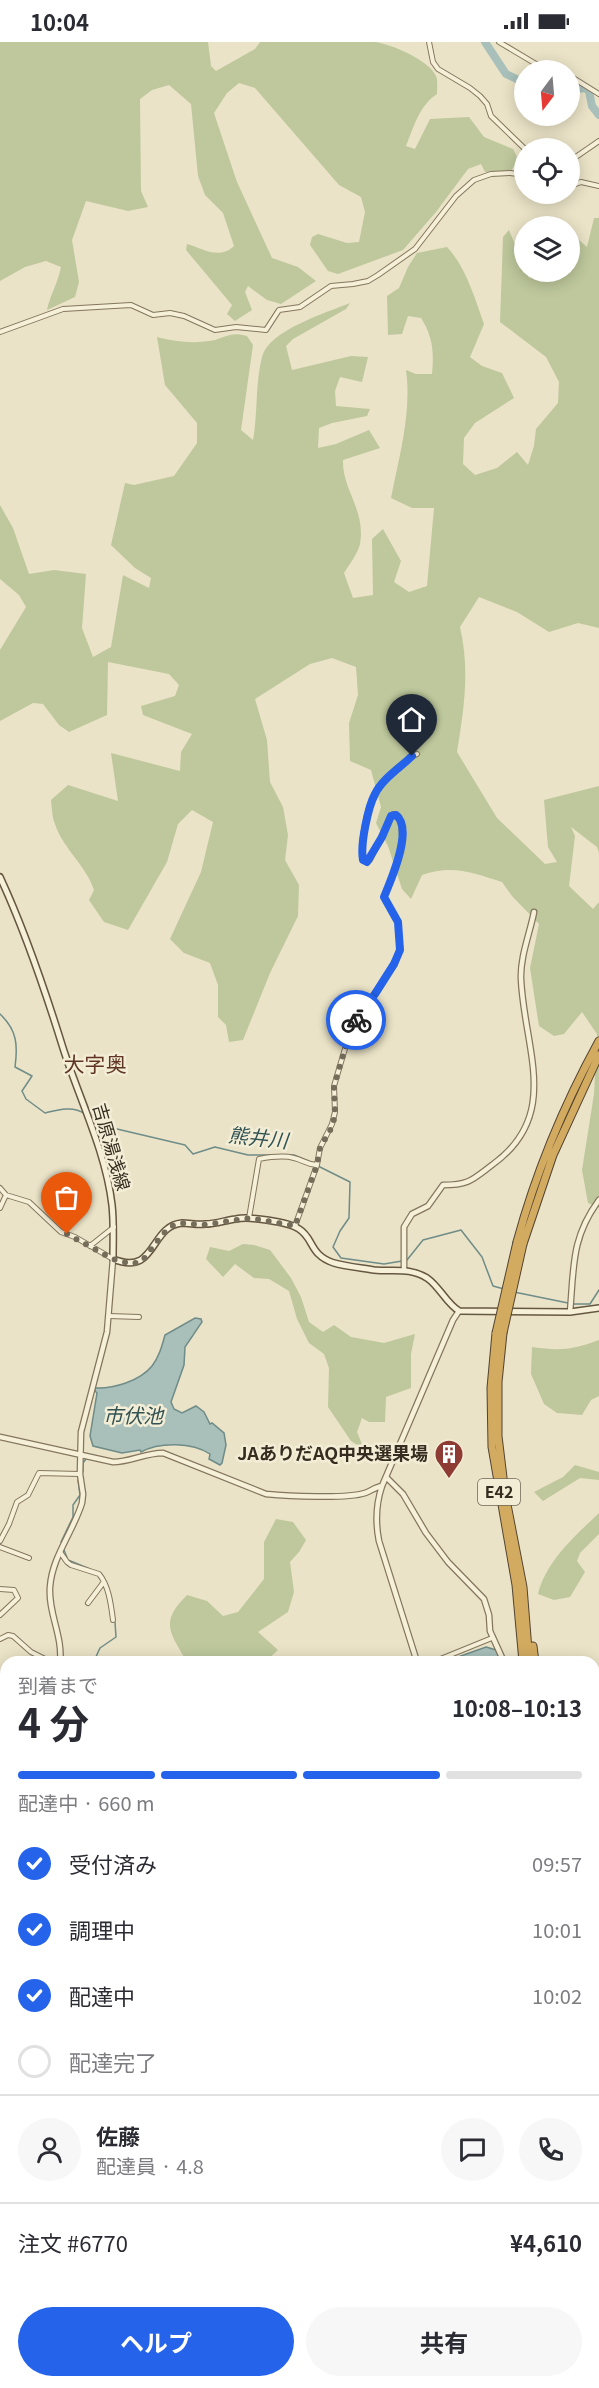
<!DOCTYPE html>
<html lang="ja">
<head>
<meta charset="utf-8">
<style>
	body { margin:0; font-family:Georgia,"Noto Sans JP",serif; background:#f7f7f7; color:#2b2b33; height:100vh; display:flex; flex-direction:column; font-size:22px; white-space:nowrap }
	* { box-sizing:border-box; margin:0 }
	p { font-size:20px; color:#7c7c81 }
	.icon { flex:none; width:33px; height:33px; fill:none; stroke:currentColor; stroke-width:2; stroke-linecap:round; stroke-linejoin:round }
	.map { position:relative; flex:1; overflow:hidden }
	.details { position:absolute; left:0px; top:1614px; width:600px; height:732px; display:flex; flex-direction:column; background:#fff; border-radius:18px 18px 0 0; box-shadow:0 3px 15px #0003 }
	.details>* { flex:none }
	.needle { width:39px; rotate:196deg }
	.controls { position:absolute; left:514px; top:18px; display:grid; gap:12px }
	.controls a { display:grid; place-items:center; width:66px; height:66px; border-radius:50%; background:#fff; box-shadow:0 3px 15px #0003; font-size:30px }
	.pin { position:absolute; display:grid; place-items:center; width:51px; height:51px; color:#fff; margin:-62px -26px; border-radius:50% 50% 50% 0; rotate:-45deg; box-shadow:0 0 6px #0007 }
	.pin .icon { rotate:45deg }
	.courier { position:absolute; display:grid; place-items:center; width:60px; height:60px; margin:-30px; border:4px solid #2563eb; border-radius:50%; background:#fff; color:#222; box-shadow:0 2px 8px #0007 }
	.headline em { font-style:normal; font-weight:700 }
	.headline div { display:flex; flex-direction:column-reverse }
	.headline { display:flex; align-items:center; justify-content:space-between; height:102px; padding:0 18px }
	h1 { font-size:39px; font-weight:700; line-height:45px }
	.bar { display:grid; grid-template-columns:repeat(4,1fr); gap:9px 6px; align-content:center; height:72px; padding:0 18px }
	.bar i { height:8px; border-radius:4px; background:#e1e1e2 }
	.bar .selected { background:#2563eb }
	.bar p { grid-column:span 4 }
	.line { display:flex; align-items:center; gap:15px; padding:0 18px; border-top:2px solid #e1e1e2 }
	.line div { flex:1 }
	.round { display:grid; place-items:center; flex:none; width:63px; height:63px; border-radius:32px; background:#f7f7f7 }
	ol { padding:0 18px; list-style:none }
	li { display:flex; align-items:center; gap:18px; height:66px }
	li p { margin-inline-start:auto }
	li .icon { padding:6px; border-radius:50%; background:#2563eb; color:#fff; stroke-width:4 }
	li:last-child { color:#7c7c81 }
	li i { width:33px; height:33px; border:3px solid #e1e1e2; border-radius:50% }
	.primary-button { display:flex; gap:12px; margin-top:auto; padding:12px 18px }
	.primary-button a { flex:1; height:69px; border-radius:36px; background:#2563eb; color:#fff; font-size:24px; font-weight:700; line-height:69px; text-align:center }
	.primary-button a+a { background:#f7f7f7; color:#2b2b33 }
	.status { display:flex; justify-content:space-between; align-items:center; height:42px; padding:0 30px; background:#fff; direction:ltr }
	.status svg { height:16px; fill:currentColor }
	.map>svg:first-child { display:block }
	.green { fill:#bec89c }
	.water { fill:#a8bfba; stroke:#6f8c88; stroke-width:1.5 }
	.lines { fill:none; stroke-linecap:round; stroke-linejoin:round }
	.stream { stroke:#6f8c88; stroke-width:1.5 }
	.river { stroke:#a8bfba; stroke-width:8 }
	.minor-casing { stroke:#84765e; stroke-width:6 }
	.tertiary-casing { stroke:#84765e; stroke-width:7 }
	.secondary-casing { stroke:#665741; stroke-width:8 }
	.primary-casing { stroke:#534432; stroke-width:8 }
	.trunk-casing { stroke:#534432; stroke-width:8 }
	.motorway-casing { stroke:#534432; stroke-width:9 }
	.minor { stroke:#f6f0d9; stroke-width:4 }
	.tertiary { stroke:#f6f0d9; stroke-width:4.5 }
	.secondary { stroke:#f6f0d9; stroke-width:5 }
	.primary { stroke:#eadba2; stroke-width:6 }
	.trunk { stroke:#dec381; stroke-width:6 }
	.motorway { stroke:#d2ab60; stroke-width:7 }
	.rail { stroke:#362d20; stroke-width:1.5; stroke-dasharray:10 10; stroke-linecap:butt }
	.motorway-bridge-casing { stroke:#534432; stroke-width:9; stroke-linecap:butt }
	.motorway-bridge { stroke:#d2ab60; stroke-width:7 }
	.done { stroke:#756d5a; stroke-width:6; stroke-dasharray:0 10.8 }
	.route { stroke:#2563eb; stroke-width:8 }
	.labels { text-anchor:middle; stroke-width:5; stroke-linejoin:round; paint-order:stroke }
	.shield { fill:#f3edd6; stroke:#6f6757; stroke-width:1.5 }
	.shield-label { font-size:16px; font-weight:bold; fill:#362d20 }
	.street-label { font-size:18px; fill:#362d20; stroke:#f3edd6 }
	.poi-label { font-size:18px; font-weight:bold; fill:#362d20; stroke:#f3edd6; text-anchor:end }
	.water-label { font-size:20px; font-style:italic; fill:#315354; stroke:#f3edd6 }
	.quarter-label { font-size:21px; fill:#5f3623; stroke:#f3edd6 }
</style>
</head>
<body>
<div class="status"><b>10:04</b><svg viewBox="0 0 49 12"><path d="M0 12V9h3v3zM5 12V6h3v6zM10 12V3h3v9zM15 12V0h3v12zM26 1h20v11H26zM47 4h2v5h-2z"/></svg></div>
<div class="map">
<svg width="599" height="2346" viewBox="0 0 599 2346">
	<rect width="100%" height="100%" fill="#eae3c7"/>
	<path class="green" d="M0,0H208L211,24L216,29L255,7L260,0H375C391,2 429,18 436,34C438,38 437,47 437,52C419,64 414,84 406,104L415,107L430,77L469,75L484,95L513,107L518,117L510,131L485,130L481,122L468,127L436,170L403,208L338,232L328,229L310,203L312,195L318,192L347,201L359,200L365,170L361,155L339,143L255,46L239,41L227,51L214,71L237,140L272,216L298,225L316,239L281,262L267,258L248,244L245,250L252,268L235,279L227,272L232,263L186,208L187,202C204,207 219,218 234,204L223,171L205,153L198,134L191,62L169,43L152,48L140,57L141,149L148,165L128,169L86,159L72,198L79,240L75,255L47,268C50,253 58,241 61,225L46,219L25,225L0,239Z
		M594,176H599V586L578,581L549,590L517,570L479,555L460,585C470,628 464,667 457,710L497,776L545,822L557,820L548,805L544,758L599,744V811L597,805L571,785L575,794L569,844L593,867L599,860V1166L588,1161L582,1128L594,1052L597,992L582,970L564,992L554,994L539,984L530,926L539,882L512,854L502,840C474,831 452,822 422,833L411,857L402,847L388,804L376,781L381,765L371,728L350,719L349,681L358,653L356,625L332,616L310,622L255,657L267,698L270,740L283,765L288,793L285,818L299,843L298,874L270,931L243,998L229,1000L226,983L218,975V943L210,921L184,911L170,897L201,830L213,780L192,768L178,782L167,820L128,888L104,880L89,858L94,848C86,823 63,807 55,782C52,775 52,766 51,758L68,743L118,759L111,711L180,729L181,710L192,692L143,673L141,664L175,654L179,643L169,632L108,620L107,673L69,690L59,683L43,662L33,661L0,679V608L26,565L19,553L0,537V463L13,486L29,532L54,528L86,532L82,586L93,615L111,605L123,533L149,546L151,536L135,526L111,503L125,441L134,443L174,434L197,401V381L165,343L157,295C177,300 194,302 215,298C229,294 232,290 247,294L253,303L241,388L253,398C258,371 255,342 262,315C269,288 326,271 350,261L346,267L293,297L286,304L292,328L351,314L368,315L362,340L340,335L335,349L336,364L370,367L367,374L332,381L319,386L318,406L336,402L369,388L380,406L343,418C342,448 366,468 360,502C358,511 349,523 344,531L353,556L373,553L372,497L383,487L401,519L394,540L409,550L427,544L434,466H412L391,456C399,415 412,370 406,328L416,332H432C434,310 433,295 421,276L408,274L402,292L388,293L387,254L399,246L408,225L417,211L447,205C466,225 475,257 484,282L470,315L482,324L502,331L514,356L475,381L464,396L463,422L475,433L497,426L517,410L528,423L534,404L536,387L558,361L559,340L546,315L500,280L503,195L509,188L529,236L550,230H570V190L587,205Z
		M243,1202L254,1203L270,1208L291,1236L301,1255L309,1280L323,1290L334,1283L351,1295L384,1301L415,1292L411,1312V1346L386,1355L385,1380H369L362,1376L357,1390L364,1407L351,1399L328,1365L329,1326L324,1312L309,1301L297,1277L289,1249L269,1237L254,1236L235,1222L223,1235L206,1217L210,1205L229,1209Z
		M599,1298V1354L591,1358L582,1373L557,1371L544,1362L531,1332L532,1305C560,1309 572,1308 599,1298Z
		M575,1423L599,1430V1438L580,1436L543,1459L534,1450L563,1435Z
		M599,1471V1492L580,1511L577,1519L585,1530L570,1555L554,1558L538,1552C546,1519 575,1494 599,1471Z
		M276,1477L293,1480L306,1498L299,1510L290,1520L294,1550L288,1570L258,1590L278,1608L265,1620H187C169,1589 160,1580 187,1553L207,1559L223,1574L238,1570L264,1537V1500Z"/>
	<path class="water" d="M195,1276L201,1277L202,1280L185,1305L184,1323L171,1360L174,1367L182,1371L196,1364L204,1370L210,1382L212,1381L224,1391L226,1403L222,1421L220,1423L209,1417L210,1412C192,1400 159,1400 141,1410L140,1408L122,1411L93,1404L90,1394L97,1351L95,1349V1346C113,1347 140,1339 152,1324C159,1315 162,1304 165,1293Z
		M486,1605L496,1608L502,1620H444Z"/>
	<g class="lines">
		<path class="stream" d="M0,972C17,988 18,1003 15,1025L32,1034L22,1049L26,1057L45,1071C57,1068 73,1063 85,1072
			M91,1076L100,1083L185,1103L193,1112L215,1105L248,1113H273
			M287,1113H294L308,1119
			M318,1124L350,1140L349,1176L340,1189L333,1205L341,1216L384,1222L402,1219
			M407,1218L423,1198L461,1188L482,1215L493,1244L504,1247
			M514,1250L568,1261
			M573,1262H590L599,1248
			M83,1430V1421L86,1417
			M61,1500L73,1475V1463L80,1453L78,1438
			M64,1508L68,1518L90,1527
			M110,1552L112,1562
			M94,1619L100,1606L116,1595L115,1580"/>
		<path class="river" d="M485,0L506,32L525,41
			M570,48L585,46L589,49L592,64L599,73
			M346,2340L354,2346"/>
		<g class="minor-casing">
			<path id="minor" d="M429,0L433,20L438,27L470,46L480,54L487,62L491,74L525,107
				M499,0L536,22L560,28
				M570,34L599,52
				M570,119L599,99
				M570,144L581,140L599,144
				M0,290L63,267L131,263L153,273L170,271L184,274L215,288L236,285L266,288L279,268L300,265L331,244L353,242L368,239L378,233L415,207L456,154L474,138L491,132L510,131L525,133
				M0,1146L6,1153L29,1160L61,1190L75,1195L113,1217
				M0,1166L6,1153
				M249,1176L259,1117C270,1115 283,1113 294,1116C303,1118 305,1122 317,1123
				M295,1184L317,1123L320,1106L332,1082L335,1070L334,1044L349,993L354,980L395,922L400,908L398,880L384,855C395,830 408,803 399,775L393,772L391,774L370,818L365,819C357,808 368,763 375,751C381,740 406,717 417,712
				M90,1204L114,1185
				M109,1274L139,1275
				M0,1499L9,1482L17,1460L28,1453L39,1431L80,1432
				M0,1505L29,1516
				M60,1510L67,1520L71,1523L99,1532C109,1544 111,1563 113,1578
				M0,1547L14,1548L18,1556L0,1573
				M88,1561L103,1541
				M0,1597L8,1593L13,1594L31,1610L51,1620
				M92,1620L93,1619
				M433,1620L492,1596
				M594,1709L599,1699
				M594,1739L596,1740L594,1744
				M594,1764L599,1767
				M0,1798L6,1799
				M594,1803L599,1802
				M0,1812L3,1799
				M0,1825L6,1826
				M594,1880L599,1870
				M594,2009L599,2006
				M594,2099L599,2098
				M594,2128L598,2119
				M594,2139L599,2141
				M594,2149L599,2148
				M0,2165L6,2152
				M0,2247L2,2261L0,2274
				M338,2340L347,2346
				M415,2340V2346
				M255,2346L258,2340
				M285,2346L287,2340"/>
		</g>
		<g class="tertiary-casing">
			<path id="tertiary" d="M404,1227V1185L412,1172L428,1164L443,1143C469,1143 472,1138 492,1123C562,1073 524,1007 521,937C520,915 530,891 534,870
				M570,1270C574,1225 571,1196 599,1158
				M0,1395L113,1420C130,1420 145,1411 163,1411L266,1452C287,1454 347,1457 365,1451C371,1449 375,1445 382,1444
				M386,1435L403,1452L426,1491L448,1520L484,1557L489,1573L490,1589L504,1620
				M60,1620C63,1594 48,1571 50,1545C52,1515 73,1490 82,1461L83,1452L80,1432L81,1390L107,1290L113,1217
				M417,1620L379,1499C375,1479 376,1462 382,1444L453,1278L459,1269
				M594,1666L599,1668
				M0,1692L6,1689
				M0,1727L6,1741
				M0,1895L6,1887
				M594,1901H599
				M594,1974L599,1977
				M367,2340L369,2346"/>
		</g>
		<g class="secondary-casing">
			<path id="secondary" d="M0,835C26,891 45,948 63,1006C79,1056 106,1110 112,1163C114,1181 113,1199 113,1217C157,1235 149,1184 182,1181C190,1181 197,1183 205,1182C216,1182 226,1178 236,1177C249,1174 289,1180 299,1187C314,1196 309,1213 334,1221C344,1224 362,1226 374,1228C394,1230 409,1225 427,1236C440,1245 446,1261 459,1269L570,1270L599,1266"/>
		</g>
		<g class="primary-casing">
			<path id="primary" d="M594,1927L599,1926
				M0,1942L6,1943
				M594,2210L599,2205
				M0,2315L6,2317
				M80,2340L97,2346
				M502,2346L506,2340"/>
		</g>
		<g class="trunk-casing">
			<path id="trunk" d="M594,2281L599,2275
				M543,2346L548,2340"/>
		</g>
		<g class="motorway-casing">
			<path id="motorway" d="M517,1200C536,1130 564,1063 599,999
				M523,1202L553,1113L599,1013
				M496,1291L491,1346L492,1405L516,1543L523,1620
				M503,1291L498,1340V1394L505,1452L523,1545L529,1620
				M533,1604L535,1620
				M594,2023L599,2019
				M389,2346L390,2340
				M396,2346L397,2340
				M403,2346L404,2340
				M409,2346L410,2340"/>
		</g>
		<use href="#minor" class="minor"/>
		<use href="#tertiary" class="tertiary"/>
		<use href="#secondary" class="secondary"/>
		<use href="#primary" class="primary"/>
		<use href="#trunk" class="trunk"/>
		<use href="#motorway" class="motorway"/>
		<path class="rail" d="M594,2190L599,2185
			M468,2346L471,2340"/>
		<g class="motorway-bridge-casing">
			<path id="motorway-bridge" d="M496,1291L517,1200
				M503,1291L523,1202"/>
		</g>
		<use href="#motorway-bridge" class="motorway-bridge"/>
	</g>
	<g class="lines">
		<path class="done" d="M67,1192L113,1217L132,1222L142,1219L163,1192L172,1184L180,1181L203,1183L250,1176L295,1184L317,1123L320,1106L333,1083L335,1070L334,1044L349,993L356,978"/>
		<path class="route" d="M356,978L375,952L394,922L400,908L398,880L384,855C391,838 414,787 396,773L391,774L382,795L367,820L363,818C360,803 368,765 375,752C382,737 401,725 412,714"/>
	</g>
	<defs>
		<g id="building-pin" transform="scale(1.5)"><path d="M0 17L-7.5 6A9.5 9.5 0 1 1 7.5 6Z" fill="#8e3c33" stroke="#f3edd6"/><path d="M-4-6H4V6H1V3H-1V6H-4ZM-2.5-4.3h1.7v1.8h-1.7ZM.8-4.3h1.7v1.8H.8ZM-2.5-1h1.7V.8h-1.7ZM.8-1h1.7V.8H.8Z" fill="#fff"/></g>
	</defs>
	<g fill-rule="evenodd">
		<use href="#building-pin" x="449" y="1412"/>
	</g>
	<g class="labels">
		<rect class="shield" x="478" y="1437" width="42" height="26" rx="4.5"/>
		<g class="shield-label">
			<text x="499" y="1456">E42</text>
		</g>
		<g class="street-label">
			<text transform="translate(111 1105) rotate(74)" y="6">吉原湯浅線</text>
		</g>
		<g class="poi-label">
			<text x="428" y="1418">JAありだAQ中央選果場</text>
		</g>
		<g class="water-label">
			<text transform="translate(258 1096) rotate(6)" y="7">熊井川</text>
			<text x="133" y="1381">市伏池</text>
		</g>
		<g class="quarter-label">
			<text x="95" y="1030">大字奥</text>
		</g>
	</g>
</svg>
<div class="controls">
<a><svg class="needle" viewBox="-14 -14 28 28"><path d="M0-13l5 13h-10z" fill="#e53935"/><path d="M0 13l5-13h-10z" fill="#7c7c81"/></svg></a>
<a><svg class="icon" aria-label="locate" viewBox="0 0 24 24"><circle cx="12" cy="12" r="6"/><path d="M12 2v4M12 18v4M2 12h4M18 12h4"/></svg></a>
<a><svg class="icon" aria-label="layers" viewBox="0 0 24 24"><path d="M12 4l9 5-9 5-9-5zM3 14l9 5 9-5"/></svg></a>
</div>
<div class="pin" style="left:67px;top:1192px;background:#ea580c"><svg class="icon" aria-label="bag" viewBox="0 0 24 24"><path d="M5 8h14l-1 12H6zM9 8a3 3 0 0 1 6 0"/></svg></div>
<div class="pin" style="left:412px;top:714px;background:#1f2937"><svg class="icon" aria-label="home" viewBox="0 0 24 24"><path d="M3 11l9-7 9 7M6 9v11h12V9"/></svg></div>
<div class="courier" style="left:356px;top:978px"><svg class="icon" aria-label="bike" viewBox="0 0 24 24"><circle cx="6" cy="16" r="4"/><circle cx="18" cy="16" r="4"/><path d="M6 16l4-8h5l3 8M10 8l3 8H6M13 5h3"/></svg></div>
<section class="details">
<div class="headline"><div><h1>4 分</h1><p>到着まで</p></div><em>10:08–10:13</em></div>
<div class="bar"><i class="selected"></i><i class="selected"></i><i class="selected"></i><i></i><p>配達中 · 660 m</p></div>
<ol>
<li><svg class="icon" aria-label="check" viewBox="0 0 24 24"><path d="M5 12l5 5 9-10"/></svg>受付済み<p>09:57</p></li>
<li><svg class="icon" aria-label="check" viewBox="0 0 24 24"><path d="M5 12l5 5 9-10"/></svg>調理中<p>10:01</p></li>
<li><svg class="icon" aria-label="check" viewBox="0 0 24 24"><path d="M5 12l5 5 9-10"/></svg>配達中<p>10:02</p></li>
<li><i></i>配達完了</li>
</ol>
<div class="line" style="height:108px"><a class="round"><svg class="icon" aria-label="person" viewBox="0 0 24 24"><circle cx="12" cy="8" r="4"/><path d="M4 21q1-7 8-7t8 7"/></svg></a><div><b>佐藤</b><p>配達員 · 4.8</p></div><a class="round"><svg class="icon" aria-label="chat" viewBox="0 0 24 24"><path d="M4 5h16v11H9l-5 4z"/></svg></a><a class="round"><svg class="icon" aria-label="phone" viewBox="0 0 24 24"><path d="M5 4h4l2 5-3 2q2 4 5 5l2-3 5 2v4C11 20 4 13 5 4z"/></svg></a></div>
<div class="line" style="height:78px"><div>注文 #6770</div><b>¥4,610</b></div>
<div class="primary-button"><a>ヘルプ</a><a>共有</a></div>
</section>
</div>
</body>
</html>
